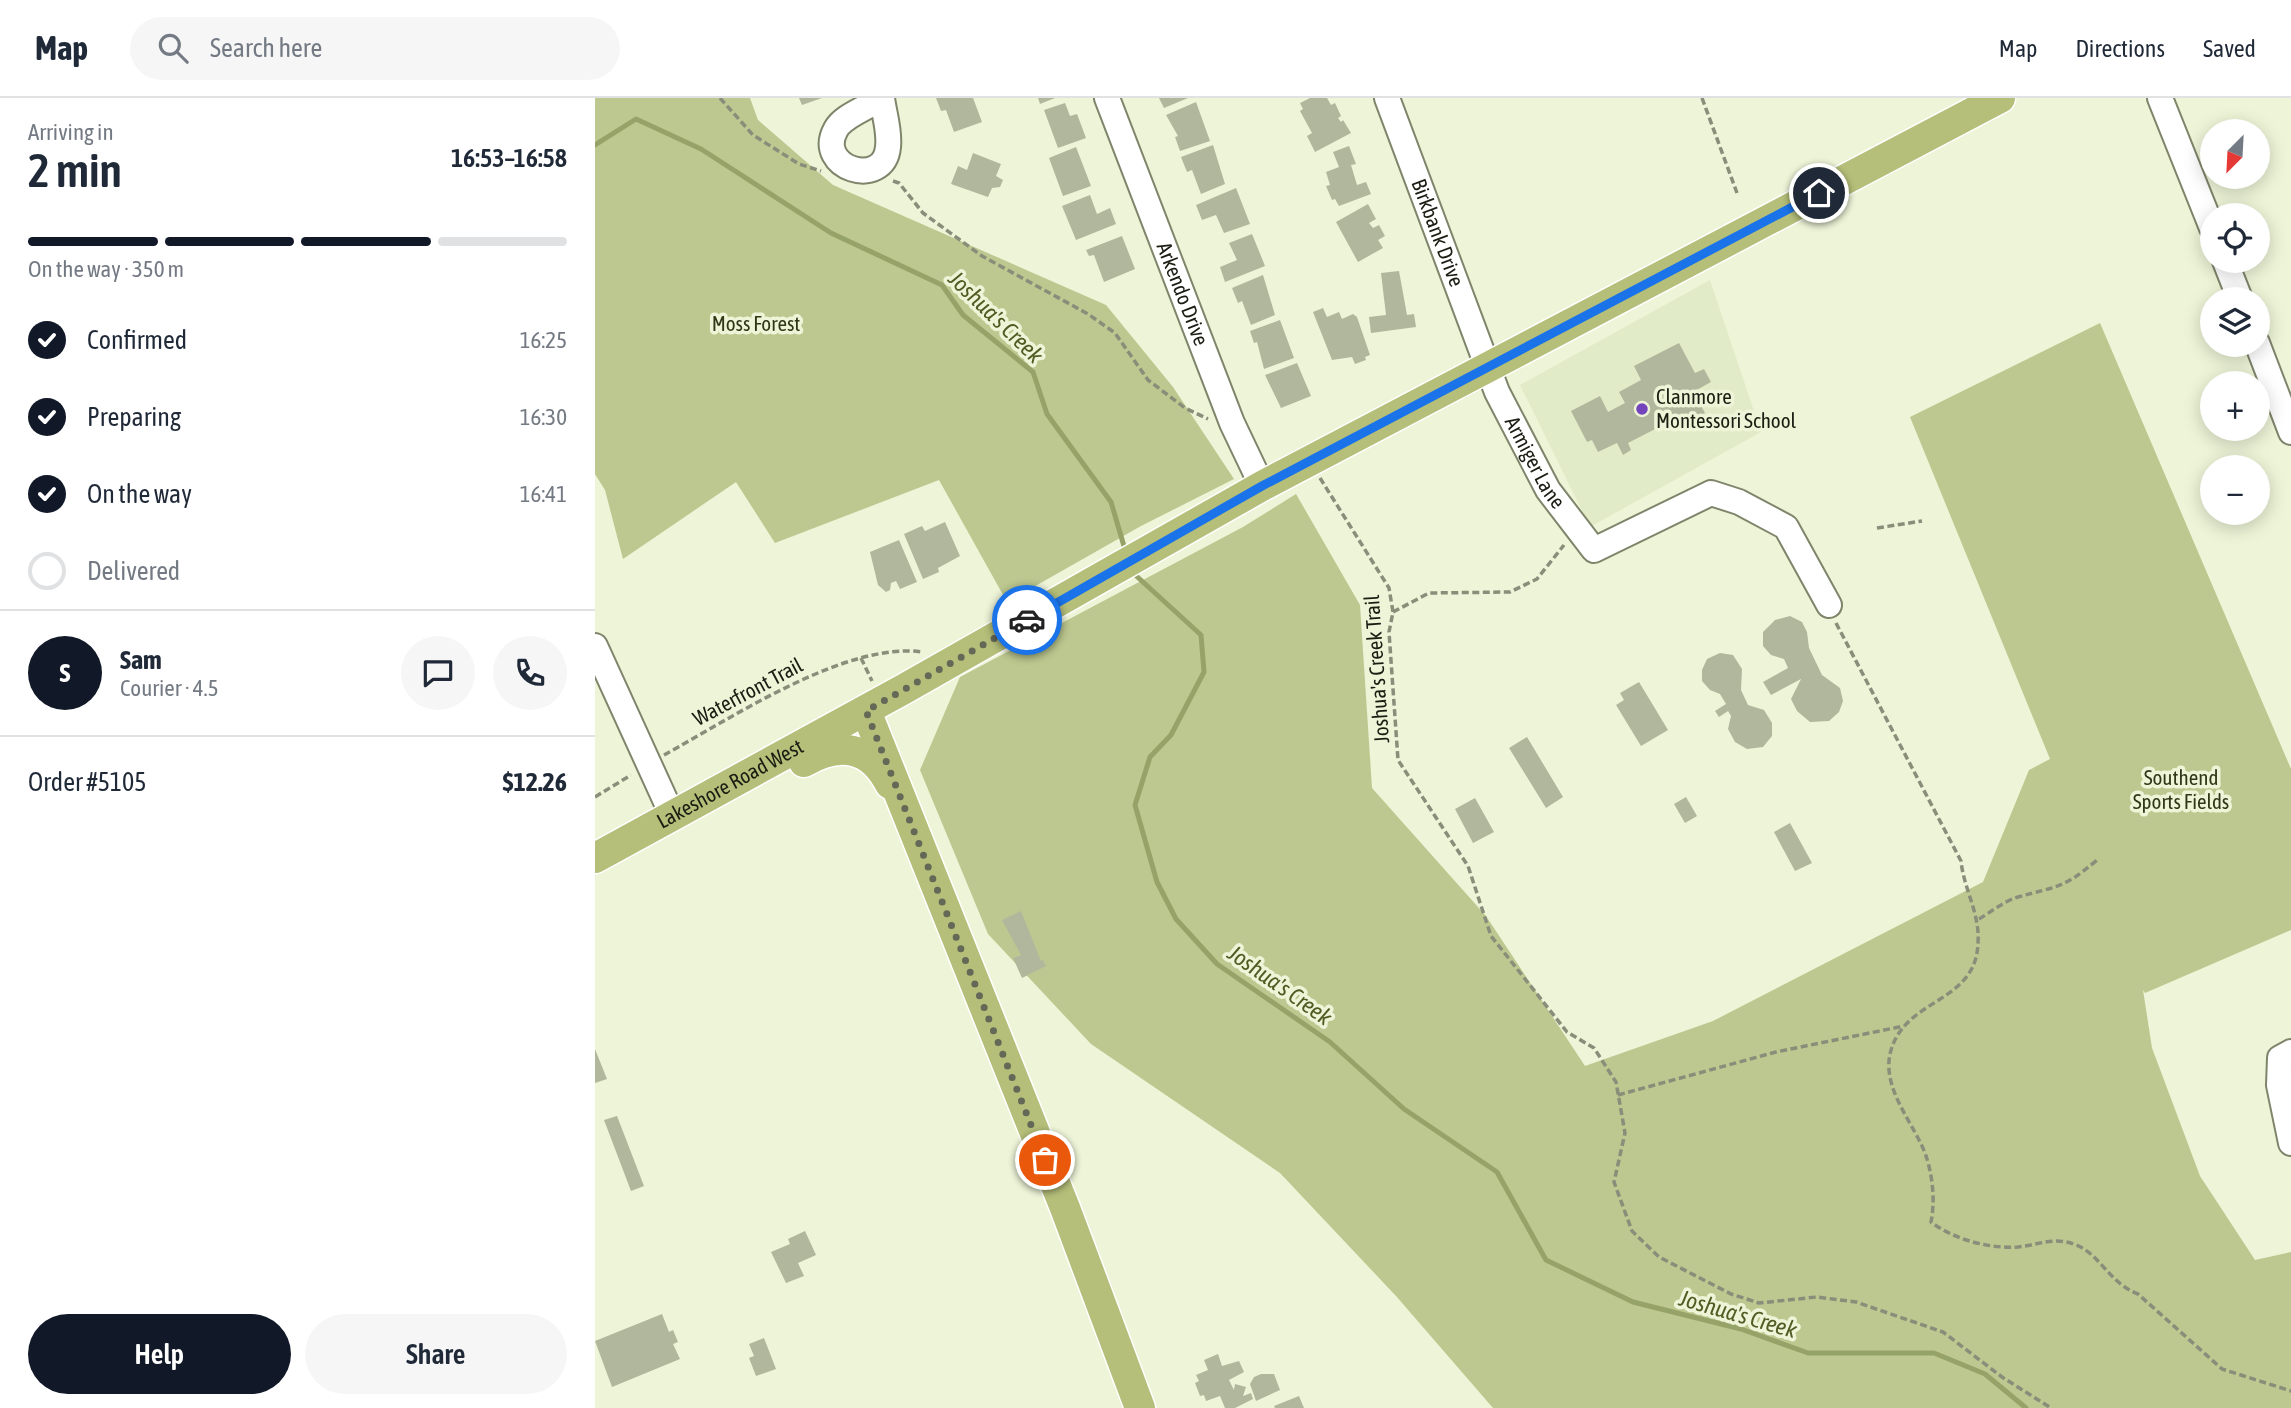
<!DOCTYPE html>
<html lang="en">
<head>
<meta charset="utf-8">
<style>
	body { margin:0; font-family:"Asap Condensed",sans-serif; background:#f6f6f7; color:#1f2937; height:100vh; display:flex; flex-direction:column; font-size:26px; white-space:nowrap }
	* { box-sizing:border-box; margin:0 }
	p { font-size:23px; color:#747a83 }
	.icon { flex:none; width:38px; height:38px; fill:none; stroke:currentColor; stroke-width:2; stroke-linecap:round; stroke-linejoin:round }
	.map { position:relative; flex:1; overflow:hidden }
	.sheet { display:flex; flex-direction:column; background:#fff; width:595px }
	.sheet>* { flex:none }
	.needle { width:46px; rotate:204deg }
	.fabs { position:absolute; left:1605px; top:21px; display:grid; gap:14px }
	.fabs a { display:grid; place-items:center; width:70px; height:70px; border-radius:50%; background:#fff; box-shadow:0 4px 18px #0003; font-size:35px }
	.pin { position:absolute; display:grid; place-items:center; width:60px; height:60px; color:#fff; margin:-30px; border:4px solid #fff; border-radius:50%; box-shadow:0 2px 7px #0007 }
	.courier { position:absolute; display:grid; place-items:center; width:70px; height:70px; margin:-35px; border:5px solid #1a73e8; border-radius:50%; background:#fff; color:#222; box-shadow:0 2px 9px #0007 }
	.head em { font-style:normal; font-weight:600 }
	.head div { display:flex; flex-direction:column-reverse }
	.head { display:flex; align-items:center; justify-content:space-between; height:119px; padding:0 28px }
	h1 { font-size:46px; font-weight:600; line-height:52px }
	.bar { display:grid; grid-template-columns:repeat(4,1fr); gap:10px 7px; align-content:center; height:84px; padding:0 28px }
	.bar i { height:9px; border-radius:5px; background:#e0e1e3 }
	.bar .selected { background:#111827 }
	.bar p { grid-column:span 4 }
	.line { display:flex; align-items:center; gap:18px; padding:0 28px; border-top:2px solid #e0e1e3 }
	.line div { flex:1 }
	.round { display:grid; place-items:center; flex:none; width:74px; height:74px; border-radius:37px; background:#f6f6f7 }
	ol { padding:0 28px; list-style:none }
	li { display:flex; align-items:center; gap:21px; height:77px }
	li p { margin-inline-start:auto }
	li .icon { padding:7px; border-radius:50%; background:#111827; color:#fff; stroke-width:4 }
	li:last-child { color:#747a83 }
	li i { width:38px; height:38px; border:4px solid #e0e1e3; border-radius:50% }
	.primary-button { display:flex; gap:14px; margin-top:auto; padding:14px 28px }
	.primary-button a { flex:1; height:80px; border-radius:42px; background:#111827; color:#fff; font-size:28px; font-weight:600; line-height:80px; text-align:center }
	.primary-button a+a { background:#f6f6f7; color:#1f2937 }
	header { display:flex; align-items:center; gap:42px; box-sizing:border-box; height:98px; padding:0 35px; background:#fff; border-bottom:2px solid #e0e1e3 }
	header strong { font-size:33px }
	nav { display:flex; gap:38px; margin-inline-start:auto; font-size:24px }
	.search { width:490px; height:63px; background:#f6f6f7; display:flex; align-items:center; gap:18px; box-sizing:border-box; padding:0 24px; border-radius:38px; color:#747a83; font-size:26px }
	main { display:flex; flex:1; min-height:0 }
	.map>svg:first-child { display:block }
	.built { fill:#e2ebc7 }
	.green { fill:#bcc88f }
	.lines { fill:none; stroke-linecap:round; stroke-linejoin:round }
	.stream { stroke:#96a368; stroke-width:5 }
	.building { fill:#b1b79c }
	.minor-casing { stroke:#7f856b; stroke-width:28 }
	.major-casing { stroke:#fff; stroke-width:33 }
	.path { stroke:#898e7a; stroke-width:3.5; stroke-dasharray:7 3.5; stroke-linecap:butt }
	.minor { stroke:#fff; stroke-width:24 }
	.major { stroke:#b5bf79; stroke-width:30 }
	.done { stroke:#646857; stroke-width:7; stroke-dasharray:0 12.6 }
	.route { stroke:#1a73e8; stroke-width:9 }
	.poi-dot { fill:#7444bc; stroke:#edf4d7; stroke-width:2.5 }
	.labels { text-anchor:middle; stroke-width:7; stroke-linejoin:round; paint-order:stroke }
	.street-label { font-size:21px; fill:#1a1d12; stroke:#edf4d7 }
	.park-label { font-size:21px; fill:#313716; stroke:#edf4d7 }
	.poi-label { font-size:21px; fill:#1a1d12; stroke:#edf4d7; text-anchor:start }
	.water-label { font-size:23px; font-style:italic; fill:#515b23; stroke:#edf4d7 }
</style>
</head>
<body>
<header>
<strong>Map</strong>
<div class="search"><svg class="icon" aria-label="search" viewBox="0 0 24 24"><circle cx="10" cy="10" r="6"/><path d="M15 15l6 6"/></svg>Search here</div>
<nav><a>Map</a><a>Directions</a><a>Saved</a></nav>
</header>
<main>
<section class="sheet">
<div class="head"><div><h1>2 min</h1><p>Arriving in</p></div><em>16:53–16:58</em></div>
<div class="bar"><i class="selected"></i><i class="selected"></i><i class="selected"></i><i></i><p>On the way · 350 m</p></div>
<ol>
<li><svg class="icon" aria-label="check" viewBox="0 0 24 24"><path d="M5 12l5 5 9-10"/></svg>Confirmed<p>16:25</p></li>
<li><svg class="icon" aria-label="check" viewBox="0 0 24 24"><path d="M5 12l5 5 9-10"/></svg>Preparing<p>16:30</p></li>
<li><svg class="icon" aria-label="check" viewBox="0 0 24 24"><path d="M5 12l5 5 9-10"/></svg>On the way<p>16:41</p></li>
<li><i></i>Delivered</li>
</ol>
<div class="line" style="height:126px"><b class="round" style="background:#111827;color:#fff">S</b><div><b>Sam</b><p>Courier · 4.5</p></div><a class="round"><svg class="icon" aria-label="chat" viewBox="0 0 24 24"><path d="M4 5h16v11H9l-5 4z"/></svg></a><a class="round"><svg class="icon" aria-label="phone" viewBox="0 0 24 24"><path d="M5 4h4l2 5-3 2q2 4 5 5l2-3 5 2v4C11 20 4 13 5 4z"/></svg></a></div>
<div class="line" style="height:91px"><div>Order #5105</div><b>$12.26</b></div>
<div class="primary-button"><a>Help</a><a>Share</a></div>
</section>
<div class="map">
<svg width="1696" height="1310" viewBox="0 0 1696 1310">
	<rect width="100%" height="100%" fill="#edf4d7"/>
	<path class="built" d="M1115,182L1166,334L995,429L925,287Z"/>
	<path class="green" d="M0,0H155L163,22L238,87L511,207L578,289L639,381L546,428L412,504L344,382L180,445L141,384L28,461L10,392L0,376Z
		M1505,225L1696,671V832L1550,895L1548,892L1557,950L1605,1078L1660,1162L1696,1154V1310H898L801,1198L685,1075L496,946L393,836L325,672L365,579L648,429L701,396L765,507L777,690L891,818L990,968L1118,923L1388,784L1434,672L1455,661L1315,319Z"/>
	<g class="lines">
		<path class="stream" d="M0,47L41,21L106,51L236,135L347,187L368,217L438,274L452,316L516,404L531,455
			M537,474L606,537L609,574L576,637L555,659L540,707L562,784L581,821L622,866L735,944L809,1011L902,1074L951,1162L1038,1204L1146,1231L1213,1255H1339L1390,1276L1431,1310"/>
	</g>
	<path class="building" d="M204,0H227L207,7Z
		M341,0H378L387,24L359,34L351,12L346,13Z
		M443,0H460L445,6Z
		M564,0H593L569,10Z
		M715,0H732L736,7L740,5L746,18L743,20L746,24L748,22L756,35L720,54L712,38L717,35L705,13L708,11L705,5Z
		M601,4L615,43L585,53L580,39L583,38L571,17Z
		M470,5L475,18L482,16L491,40L463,50L449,12Z
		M618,47L630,86L606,96L597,72L592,74L586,59Z
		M754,48L761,66L756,67L762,87L771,84L776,96L744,108L740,101L737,102L731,88L735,87L731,74L744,69L738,54Z
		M481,49L496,88L468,98L454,60Z
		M378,55L406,66L401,78L408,82L405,89L397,90L393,99L356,86L363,68L372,72Z
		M641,90L655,126L629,135L621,117L607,122L601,107Z
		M495,97L502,116L515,110L521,126L481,142L467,108Z
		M773,106L781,121L774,125L778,130L784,127L790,138L783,142L788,150L763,164L741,124Z
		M657,136L670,168L630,184L625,169L642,162L634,145Z
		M527,138L540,171L509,184L499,157L494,158L491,152Z
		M804,173L812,217L819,216L821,229L776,235L774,219L791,217L786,175Z
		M668,177L680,217L656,227L647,203L643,205L637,190Z
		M728,210L732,219L744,214L747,221L758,216L762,219L775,257L770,259L771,262L760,266L757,259L737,262L718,214Z
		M685,222L699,260L669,271L662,244L659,245L655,233Z
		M1084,245L1100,275L1109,271L1116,284L1098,294L1110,315L1072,334L1068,327L1033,345L1036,352L1028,357L1022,345L1003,354L997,342L992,344L976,313L1005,298L1013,314L1030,305L1024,294L1046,282L1039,268Z
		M702,265L716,298L686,310L670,277Z
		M350,424L365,458L343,470L344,474L328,481L309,436L327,428L330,433Z
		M304,442L322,484L305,491L301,483L296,485L295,492L291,494L283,487L275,454Z
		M1195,518L1207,524L1212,534L1214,550L1227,577L1245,590L1248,603L1244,614L1234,623L1215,624L1202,613L1196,601L1206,581L1176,597L1168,584L1193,570L1189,561L1176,557L1168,548V534L1180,522Z
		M1125,555L1138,557L1147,571L1146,592L1153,607L1169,612L1177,625V638L1168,649L1152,651L1140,644L1133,631L1136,618L1133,613L1124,619L1120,613L1131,606L1125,596L1115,592L1107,583V572L1112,561Z
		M1044,584L1073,632L1046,648L1021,607L1029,602L1025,595Z
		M932,639L968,699L951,710L914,650Z
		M1091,699L1102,718L1090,725L1079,706Z
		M880,700L899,734L878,745L860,711Z
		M1195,725L1217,765L1200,773L1179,734Z
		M426,813L446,863L448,862L451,868L427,880L418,860L426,857L407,822Z
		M0,951L12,981L0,985Z
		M22,1018L49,1088L36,1093L9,1022Z
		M210,1133L221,1157L203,1165L209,1178L191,1185L176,1154L195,1146L193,1141Z
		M67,1216L74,1234L78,1232L83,1244L78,1246L85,1261L17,1289L0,1243Z
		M169,1240L181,1271L161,1278L154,1260L159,1258L154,1246Z
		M623,1256L627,1268L644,1263L649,1274L634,1282L639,1292L640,1286L651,1289L648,1298L656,1295L658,1301L640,1310H630L625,1298L611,1303L609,1297L605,1298L600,1285L604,1283L601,1277L613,1272L609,1262Z
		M666,1276H679L685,1292L661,1303L655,1286L659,1279Z
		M704,1298L709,1310H680L679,1308Z"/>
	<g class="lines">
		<g class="minor-casing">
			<g id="minor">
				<path d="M285,0C272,11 249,17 241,31C219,70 289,92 293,49C295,33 289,16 287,0"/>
				<path id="s1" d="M512,0L637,325L667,388"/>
				<path id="s2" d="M792,0L902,294L953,392L999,452L1116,395L1144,404L1191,429L1234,507"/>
				<path d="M1565,0L1617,130"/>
				<path d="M1630,163L1645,201"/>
				<path d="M1662,245L1696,334"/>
				<path d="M0,548L78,719"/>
				<path d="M1696,954L1685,960L1684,987L1696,1045"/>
			</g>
		</g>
		<g class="major-casing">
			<g id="major">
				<path d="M271,613L470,1110L545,1310"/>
				<path d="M209,664C244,644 275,647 295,686"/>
				<path id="s3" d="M0,760L309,591L667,388L1405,0"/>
			</g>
		</g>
		<path class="path" d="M125,0L158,37L204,66L226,73
			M1107,0L1142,95
			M298,83L304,85L328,115L387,158L493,216L520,235L553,282L590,310L613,321
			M725,380L794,490L798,514L794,534L803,662L873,768L896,838L972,934L999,950L1021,984L1030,1035L1019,1084L1037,1133L1064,1159L1136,1196L1164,1205L1222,1199L1261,1204L1348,1234L1407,1279L1456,1310
			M1282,430L1327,423
			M798,514L834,495L915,494L942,481L969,447
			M1241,525L1366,763C1369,792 1385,815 1383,845C1381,907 1308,899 1295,956C1287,994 1322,1028 1332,1061C1338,1081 1340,1104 1336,1124C1358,1141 1394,1151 1423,1149C1443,1147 1460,1138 1481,1147C1505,1156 1514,1185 1543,1196L1627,1271L1696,1293
			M266,560L277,583
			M69,657C137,620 251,543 328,554
			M0,699L36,677
			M1384,821C1396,814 1409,803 1423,799C1462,788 1468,791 1502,762
			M1023,997L1181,954L1309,928"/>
		<use href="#minor" class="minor"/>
		<use href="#major" class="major"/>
	</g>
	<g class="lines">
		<path class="done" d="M432,522L271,613L450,1062"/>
		<path class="route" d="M432,522L667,388L1224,95"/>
	</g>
	<circle class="poi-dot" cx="1047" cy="311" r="7"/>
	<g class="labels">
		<g class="street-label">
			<text dy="7" stroke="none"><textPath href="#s2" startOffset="144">Birkbank Drive</textPath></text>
			<text dy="7" stroke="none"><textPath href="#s1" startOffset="210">Arkendo Drive</textPath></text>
			<text dy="7" stroke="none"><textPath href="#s2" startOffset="394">Armiger Lane</textPath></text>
			<text transform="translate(782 571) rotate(-94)" y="7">Joshua's Creek Trail</text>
			<text transform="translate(153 594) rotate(-28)" y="7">Waterfront Trail</text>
			<text dy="7" stroke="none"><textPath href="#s3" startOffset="154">Lakeshore Road West</textPath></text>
		</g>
		<g class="park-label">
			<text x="161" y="233">Moss Forest</text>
			<text x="1586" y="687">Southend<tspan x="1586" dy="24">Sports Fields</tspan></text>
		</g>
		<g class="poi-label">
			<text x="1061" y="306">Clanmore<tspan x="1061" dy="24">Montessori School</tspan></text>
		</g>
		<g class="water-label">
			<text transform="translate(401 219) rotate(44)" y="8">Joshua's Creek</text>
			<text transform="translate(685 887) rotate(35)" y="8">Joshua's Creek</text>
			<text transform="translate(1143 1216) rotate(16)" y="8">Joshua's Creek</text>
		</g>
	</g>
</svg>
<div class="fabs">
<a><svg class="needle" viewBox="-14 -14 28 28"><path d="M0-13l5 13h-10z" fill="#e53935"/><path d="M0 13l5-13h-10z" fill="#747a83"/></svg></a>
<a><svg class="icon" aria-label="locate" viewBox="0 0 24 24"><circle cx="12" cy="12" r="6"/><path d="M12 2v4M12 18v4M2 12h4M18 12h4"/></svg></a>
<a><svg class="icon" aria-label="layers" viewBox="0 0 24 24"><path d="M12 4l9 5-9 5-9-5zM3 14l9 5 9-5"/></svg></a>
<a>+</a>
<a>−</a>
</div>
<div class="pin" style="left:450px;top:1062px;background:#ea580c"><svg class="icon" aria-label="bag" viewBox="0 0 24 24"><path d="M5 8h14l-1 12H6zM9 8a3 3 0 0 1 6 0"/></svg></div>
<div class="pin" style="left:1224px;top:95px;background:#1f2937"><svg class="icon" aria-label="home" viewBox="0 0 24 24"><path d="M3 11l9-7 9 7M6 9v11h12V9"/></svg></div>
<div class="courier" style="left:432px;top:522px"><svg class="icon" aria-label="car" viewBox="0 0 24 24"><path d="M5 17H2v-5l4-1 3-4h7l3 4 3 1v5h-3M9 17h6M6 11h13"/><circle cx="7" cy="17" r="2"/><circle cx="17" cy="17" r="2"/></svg></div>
</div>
</main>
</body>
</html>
